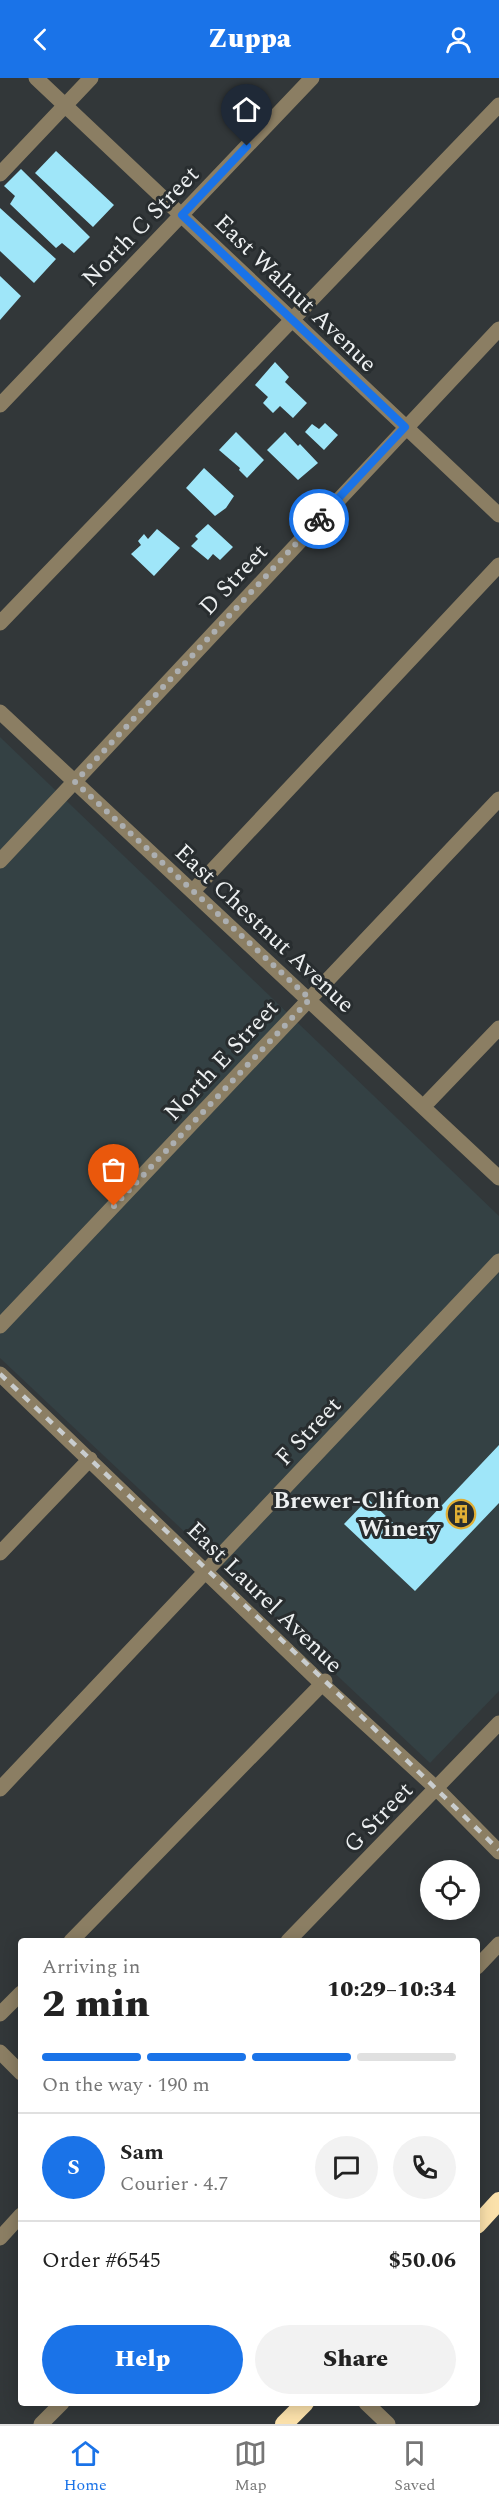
<!DOCTYPE html>
<html lang="en">
<head>
<meta charset="utf-8">
<style>
	body { margin:0; font-family:Spectral,serif; background:#f2f2f2; color:#222; height:100vh; display:flex; flex-direction:column; font-size:22px; white-space:nowrap }
	* { box-sizing:border-box; margin:0 }
	p { font-size:20px; color:#767676 }
	.icon { flex:none; width:33px; height:33px; fill:none; stroke:currentColor; stroke-width:2; stroke-linecap:round; stroke-linejoin:round }
	.map { position:relative; flex:1; overflow:hidden }
	.details { position:absolute; left:18px; top:1860px; width:462px; height:468px; display:flex; flex-direction:column; background:#fff; border-radius:6px; box-shadow:0 3px 15px #0003 }
	.details>* { flex:none }
	.buttons { position:absolute; left:420px; top:1782px; display:grid; gap:12px }
	.buttons a { display:grid; place-items:center; width:60px; height:60px; border-radius:50%; background:#fff; box-shadow:0 3px 15px #0003; font-size:30px }
	.pin { position:absolute; display:grid; place-items:center; width:51px; height:51px; color:#fff; margin:-62px -26px; border-radius:50% 50% 50% 0; rotate:-45deg; box-shadow:0 0 6px #0007 }
	.pin .icon { rotate:45deg }
	.courier { position:absolute; display:grid; place-items:center; width:60px; height:60px; margin:-30px; border:4px solid #1a73e8; border-radius:50%; background:#fff; color:#222; box-shadow:0 2px 8px #0007 }
	.summary em { font-style:normal; font-weight:800 }
	.summary div { display:flex; flex-direction:column-reverse }
	.summary { display:flex; align-items:center; justify-content:space-between; height:102px; padding:0 24px }
	h1 { font-size:39px; font-weight:800; line-height:45px }
	.bar { display:grid; grid-template-columns:repeat(4,1fr); gap:9px 6px; align-content:center; height:72px; padding:0 24px }
	.bar i { height:8px; border-radius:4px; background:#e0e0e0 }
	.bar .current { background:#1a73e8 }
	.bar p { grid-column:span 4 }
	.line { display:flex; align-items:center; gap:15px; padding:0 24px; border-top:2px solid #e0e0e0 }
	.line div { flex:1 }
	.round { display:grid; place-items:center; flex:none; width:63px; height:63px; border-radius:32px; background:#f2f2f2 }
	.action { display:flex; gap:12px; margin-top:auto; padding:12px 24px }
	.action a { flex:1; height:69px; border-radius:36px; background:#1a73e8; color:#fff; font-size:24px; font-weight:800; line-height:69px; text-align:center }
	.action a+a { background:#f2f2f2; color:#222 }
	header { display:flex; justify-content:space-between; align-items:center; height:78px; padding:0 24px; background:#1a73e8; color:#fff; font-size:27px; font-weight:800 }
	.menu { display:flex; justify-content:space-around; align-items:center; height:84px; border-top:2px solid #e0e0e0; background:#fff; font-size:16px; color:#767676 }
	.menu a { display:grid; justify-items:center; gap:3px }
	.menu .current { color:#1a73e8 }
	.map>svg:first-child { display:block }
	.built { fill:#344144 }
	.building { fill:#9fe6f9 }
	.lines { fill:none; stroke-linecap:round; stroke-linejoin:round }
	.minor { stroke:#8b7e63; stroke-width:15 }
	.highway { stroke:#fbe1ab; stroke-width:18 }
	.rail { stroke:#c9cdce; stroke-width:4.5; stroke-dasharray:8 8; stroke-linecap:butt }
	.done { stroke:#acafb1; stroke-width:6; stroke-dasharray:0 10.8 }
	.route { stroke:#1a73e8; stroke-width:8 }
	.labels { text-anchor:middle; stroke-width:6; stroke-linejoin:round; paint-order:stroke }
	.street-label { font-size:24px; fill:#edf0f1; stroke:#282d2f }
	.poi-label { font-size:24px; font-weight:bold; fill:#edf0f1; stroke:#282d2f; text-anchor:end }
</style>
</head>
<body>
<header><svg class="icon" aria-label="back" viewBox="0 0 24 24"><path d="M15 5l-7 7 7 7"/></svg>Zuppa<svg class="icon" aria-label="person" viewBox="0 0 24 24"><circle cx="12" cy="8" r="4"/><path d="M4 21q1-7 8-7t8 7"/></svg></header>
<div class="map">
<svg width="499" height="2346" viewBox="0 0 499 2346">
	<rect width="100%" height="100%" fill="#323739"/>
	<path class="built" d="M0,659L499,1138V1613L430,1685L0,1280Z"/>
	<path class="building" d="M56,73L114,127L93,149L35,95Z
		M21,91L90,159L74,175L62,165L56,170L10,126L15,118L4,108Z
		M0,130L56,181L34,205L0,173Z
		M0,198L21,218L0,242Z
		M275,284L289,299L285,304L307,325L293,340L280,328L273,335L263,325L268,319L255,307Z
		M325,345L338,357L324,372L305,354L312,346L319,351Z
		M236,354L264,382L247,400L239,392L240,390L219,372Z
		M285,354L298,368L300,366L318,385L298,402L267,372Z
		M204,390L234,418L226,430L215,438L186,410Z
		M208,446L233,469L220,482L213,476L208,482L191,468L198,461L195,458Z
		M157,451L180,470L154,498L131,476L141,467L138,463L144,456L148,461Z
		M499,1367V1425L415,1513L344,1446L368,1421L410,1461Z"/>
	<g class="lines">
		<path class="minor" d="M36,0L499,437
			M0,96L91,0
			M0,327L312,0
			M0,545L499,27
			M0,634L499,1100
			M0,783L499,251
			M193,813L499,487
			M424,1028L499,950
			M0,1248L499,721
			M0,1296L322,1606L437,1711L499,1774
			M0,1475L90,1381
			M0,1711L499,1183
			M71,1863L325,1603
			M288,1863L499,1645
			M477,1889L499,1866
			M0,1936L21,1915
			M0,1974L21,1995
			M0,2160L21,2137
			M366,2325L388,2346
			M41,2346L62,2325"/>
		<path class="highway" d="M477,2147L499,2123
			M284,2346L305,2325"/>
		<path class="rail" d="M0,1296L325,1603L499,1772"/>
	</g>
	<g class="lines">
		<path class="done" d="M114,1128L310,921L75,704L319,441"/>
		<path class="route" d="M247,68L182,137L405,349L319,441"/>
	</g>
	<defs>
		<g id="building-ring" transform="scale(1.5)"><circle r="9.5" fill="#282d2f" stroke="#e1af34" stroke-width="1.5"/><path d="M-4-6H4V6H1V3H-1V6H-4ZM-2.5-4.3h1.7v1.8h-1.7ZM.8-4.3h1.7v1.8H.8ZM-2.5-1h1.7V.8h-1.7ZM.8-1h1.7V.8H.8Z" fill="#e1af34"/></g>
	</defs>
	<g fill-rule="evenodd">
		<use href="#building-ring" x="461" y="1436"/>
	</g>
	<g class="labels">
		<g class="street-label">
			<text transform="translate(140 148) rotate(-46)" y="8">North C Street</text>
			<text transform="translate(296 215) rotate(44)" y="8">East Walnut Avenue</text>
			<text transform="translate(233 501) rotate(-47)" y="8">D Street</text>
			<text transform="translate(265 850) rotate(43)" y="8">East Chestnut Avenue</text>
			<text transform="translate(221 982) rotate(-47)" y="8">North E Street</text>
			<text transform="translate(308 1353) rotate(-47)" y="8">F Street</text>
			<text transform="translate(265 1519) rotate(44)" y="8">East Laurel Avenue</text>
			<text transform="translate(378 1739) rotate(-46)" y="8">G Street</text>
		</g>
		<g class="poi-label">
			<text x="440" y="1430">Brewer-Clifton<tspan x="440" dy="28">Winery</tspan></text>
		</g>
	</g>
</svg>
<div class="buttons">
<a><svg class="icon" aria-label="locate" viewBox="0 0 24 24"><circle cx="12" cy="12" r="6"/><path d="M12 2v4M12 18v4M2 12h4M18 12h4"/></svg></a>
</div>
<div class="pin" style="left:114px;top:1128px;background:#ea580c"><svg class="icon" aria-label="bag" viewBox="0 0 24 24"><path d="M5 8h14l-1 12H6zM9 8a3 3 0 0 1 6 0"/></svg></div>
<div class="pin" style="left:247px;top:68px;background:#1f2937"><svg class="icon" aria-label="home" viewBox="0 0 24 24"><path d="M3 11l9-7 9 7M6 9v11h12V9"/></svg></div>
<div class="courier" style="left:319px;top:441px"><svg class="icon" aria-label="bike" viewBox="0 0 24 24"><circle cx="6" cy="16" r="4"/><circle cx="18" cy="16" r="4"/><path d="M6 16l4-8h5l3 8M10 8l3 8H6M13 5h3"/></svg></div>
<section class="details">
<div class="summary"><div><h1>2 min</h1><p>Arriving in</p></div><em>10:29–10:34</em></div>
<div class="bar"><i class="current"></i><i class="current"></i><i class="current"></i><i></i><p>On the way · 190 m</p></div>
<div class="line" style="height:108px"><b class="round" style="background:#1a73e8;color:#fff">S</b><div><b>Sam</b><p>Courier · 4.7</p></div><a class="round"><svg class="icon" aria-label="chat" viewBox="0 0 24 24"><path d="M4 5h16v11H9l-5 4z"/></svg></a><a class="round"><svg class="icon" aria-label="phone" viewBox="0 0 24 24"><path d="M5 4h4l2 5-3 2q2 4 5 5l2-3 5 2v4C11 20 4 13 5 4z"/></svg></a></div>
<div class="line" style="height:78px"><div>Order #6545</div><b>$50.06</b></div>
<div class="action"><a>Help</a><a>Share</a></div>
</section>
</div>
<nav class="menu">
<a class="current"><svg class="icon" aria-label="home" viewBox="0 0 24 24"><path d="M3 11l9-7 9 7M6 9v11h12V9"/></svg>Home</a>
<a><svg class="icon" aria-label="map" viewBox="0 0 24 24"><path d="M3 6l6-2 6 2 6-2v14l-6 2-6-2-6 2zM9 4v14M15 6v14"/></svg>Map</a>
<a><svg class="icon" aria-label="saved" viewBox="0 0 24 24"><path d="M7 4h10v16l-5-4-5 4z"/></svg>Saved</a>
</nav>
</body>
</html>
